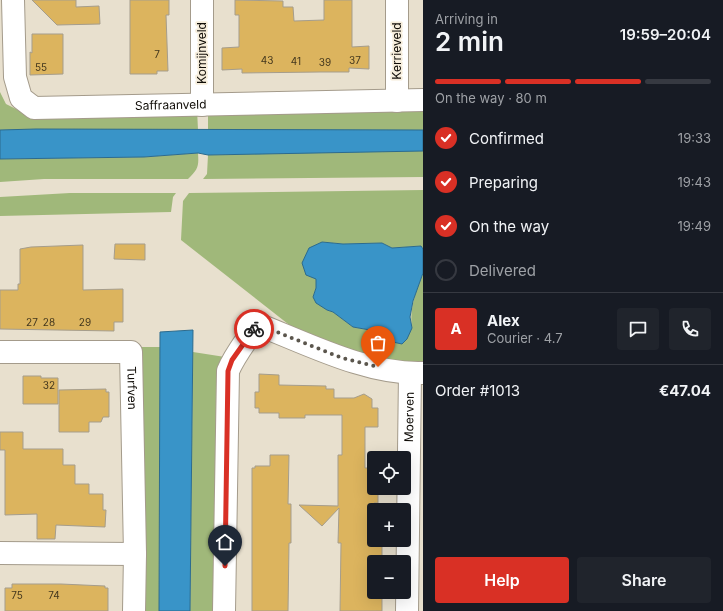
<!DOCTYPE html>
<html lang="en">
<head>
<meta charset="utf-8">
<style>
	body { margin:0; font-family:Inter,sans-serif; background:#20242c; color:#f1f3f6; height:100vh; display:flex; flex-direction:column; font-size:15px; white-space:nowrap }
	* { box-sizing:border-box; margin:0 }
	p { font-size:13px; color:#9ea1a6 }
	.icon { flex:none; width:22px; height:22px; fill:none; stroke:currentColor; stroke-width:2; stroke-linecap:round; stroke-linejoin:round }
	.map { position:relative; flex:1; overflow:hidden }
	.details { display:flex; flex-direction:column; background:#171b24; width:300px }
	.details>* { flex:none }
	.tools { position:absolute; left:367px; top:451px; display:grid; gap:8px }
	.tools a { display:grid; place-items:center; width:44px; height:44px; border-radius:4px; background:#171b24; box-shadow:0 4px 16px #0002; font-size:20px }
	.pin { position:absolute; display:grid; place-items:center; width:34px; height:34px; color:#fff; margin:-41px -17px; border-radius:50% 50% 50% 0; rotate:-45deg; box-shadow:0 0 4px #0007 }
	.pin .icon { rotate:45deg }
	.courier { position:absolute; display:grid; place-items:center; width:40px; height:40px; margin:-20px; border:3px solid #d93025; border-radius:50%; background:#fff; color:#222; box-shadow:0 1px 5px #0007 }
	.headline em { font-style:normal; font-weight:600 }
	.headline div { display:flex; flex-direction:column-reverse }
	.headline { display:flex; align-items:center; justify-content:space-between; height:68px; padding:0 12px }
	h1 { font-size:26px; font-weight:600; line-height:30px }
	.bar { display:grid; grid-template-columns:repeat(4,1fr); gap:6px 4px; align-content:center; height:48px; padding:0 12px }
	.bar i { height:5px; border-radius:3px; background:#363941 }
	.bar .current { background:#d93025 }
	.bar p { grid-column:span 4 }
	.line { display:flex; align-items:center; gap:10px; padding:0 12px; border-top:1px solid #363941 }
	.line div { flex:1 }
	.round { display:grid; place-items:center; flex:none; width:42px; height:42px; border-radius:4px; background:#20242c }
	ol { padding:0 12px; list-style:none }
	li { display:flex; align-items:center; gap:12px; height:44px }
	li p { margin-inline-start:auto }
	li .icon { padding:4px; border-radius:50%; background:#d93025; color:#fff; stroke-width:4 }
	li:last-child { color:#9ea1a6 }
	li i { width:22px; height:22px; border:2px solid #363941; border-radius:50% }
	.cta { display:flex; gap:8px; margin-top:auto; padding:8px 12px }
	.cta a { flex:1; height:46px; border-radius:4px; background:#d93025; color:#fff; font-size:16px; font-weight:600; line-height:46px; text-align:center }
	.cta a+a { background:#20242c; color:#f1f3f6 }
	main { display:flex; flex:1; min-height:0 }
	.map>svg:first-child { display:block }
	.green { fill:#a0b87a }
	.water { fill:#3994c8; stroke:#2c6b8e }
	.building { fill:#dcb45e; stroke:#a59d8c }
	.lines { fill:none; stroke-linecap:round; stroke-linejoin:round }
	.minor-casing { stroke:#a49b8b; stroke-width:24 }
	.minor { stroke:#fff; stroke-width:22 }
	.done { stroke:#5b564d; stroke-width:4; stroke-dasharray:0 7.2 }
	.route { stroke:#d93025; stroke-width:5 }
	.labels { text-anchor:middle; stroke-width:3.5; stroke-linejoin:round; paint-order:stroke }
	.number-label { font-size:10px; fill:#42361d }
	.street-label { font-size:12px; fill:#0f0c07; stroke:#f6eddb }
</style>
</head>
<body>
<main>
<div class="map">
<svg width="423" height="611" viewBox="0 0 423 611">
	<rect width="100%" height="100%" fill="#e8e0ce"/>
	<path class="green" d="M0,92L6,104L18,110L197,109L198,130H0Z
		M423,108V130H208V109Z
		M375,151H423V177L203,179L207,174L208,155Z
		M198,153C199,167 198,169 188,179H44L0,182V159L144,157Z
		M423,190V249L421,246L392,248L382,243L343,244L322,242L316,288L313,297L327,310L333,312L353,327L370,330L379,339L412,328C409,308 416,292 423,273V367L398,366L297,331L181,240L183,201L189,193Z
		M70,193H176L173,197L171,212L0,216V197Z
		M142,347H160L159,611H141Z
		M193,352L225,357L219,368L216,382L215,611H190Z"/>
	<path class="water" d="M36,129L423,130V151L208,155L198,153L144,157L0,159V130Z
		M322,242L343,244L382,243L392,248L421,246L423,249V273L413,301L410,317L412,328L407,339L402,344L379,339L370,330L353,327L333,312L327,310L316,303L313,297L316,288V279L306,275L302,263L309,248Z
		M193,330L190,611H159L160,332Z"/>
	<path class="building" d="M32,0H76V7L99,6L100,24L57,25Z
		M130,0H169V15H166L168,71H157V74H130Z
		M235,0L283,1V7H293L294,21L324,20V0H352V47L369,46V69L349,68V72H320L242,73V69L222,70V48L239,47V15H235Z
		M32,34H63V74L30,75V52L32,53Z
		M115,244H145V260L114,259Z
		M83,245V290L123,289V322H114V331L0,329V290H18V284H20V249L31,247Z
		M259,374L279,375V385L326,386V389H334V398H354L364,394L372,399V408H378V427H365V468H374V488H378V503H374V540H382V556H378V561H374V592H382V611H340L341,543H338L339,508L322,526L299,505L338,506V455H342V415H305V418H279V413H259V408H255V392H259Z
		M23,376H41V378H58V404H23Z
		M106,389V392H109V417H103L101,422H89V432H59V390Z
		M0,432H23V449H63V465H75V484H89V494H103V510H106L105,527L56,525L55,539H37V514L5,515V450H0Z
		M270,455H289L288,504H291V543H289L288,611H252V468H255V466H270Z
		M12,584H61L105,586V588H108V611H5V588H12Z"/>
	<g class="lines">
		<g class="minor-casing">
			<g id="minor">
				<path id="s1" d="M13,0L15,77L21,98L34,108L423,100"/>
				<path d="M202,0V105"/>
				<path d="M397,0V101"/>
				<path id="s2" d="M0,352H131L135,554L134,611"/>
				<path d="M0,553L135,554"/>
				<path d="M224,611L228,371C235,354 248,339 257,324C308,344 368,375 423,373"/>
				<path id="s3" d="M407,611L410,373"/>
			</g>
		</g>
		<use href="#minor" class="minor"/>
	</g>
	<g class="lines">
		<path class="done" d="M254,329L257,324L342,358L378,367"/>
		<path class="route" d="M225,566L228,371L232,360L254,329"/>
	</g>
	<g class="labels">
		<g class="number-label">
			<text x="157" y="58">7</text>
			<text x="267" y="64">43</text>
			<text x="355" y="64">37</text>
			<text x="296" y="65">41</text>
			<text x="325" y="66">39</text>
			<text x="41" y="71">55</text>
			<text x="32" y="326">27</text>
			<text x="49" y="326">28</text>
			<text x="85" y="326">29</text>
			<text x="49" y="389">32</text>
			<text x="17" y="599">75</text>
			<text x="54" y="599">74</text>
		</g>
		<g class="street-label">
			<text transform="translate(397 51) rotate(-90)" y="4">Kerrieveld</text>
			<text transform="translate(202 53) rotate(-90)" y="4">Komijnveld</text>
			<text dy="4" stroke="none"><textPath href="#s1" startOffset="252">Saffraanveld</textPath></text>
			<text dy="4" stroke="none"><textPath href="#s2" startOffset="167">Turfven</textPath></text>
			<text dy="4" stroke="none"><textPath href="#s3" startOffset="194">Moerven</textPath></text>
		</g>
	</g>
</svg>
<div class="tools">
<a><svg class="icon" aria-label="locate" viewBox="0 0 24 24"><circle cx="12" cy="12" r="6"/><path d="M12 2v4M12 18v4M2 12h4M18 12h4"/></svg></a>
<a>+</a>
<a>−</a>
</div>
<div class="pin" style="left:378px;top:367px;background:#ea580c"><svg class="icon" aria-label="bag" viewBox="0 0 24 24"><path d="M5 8h14l-1 12H6zM9 8a3 3 0 0 1 6 0"/></svg></div>
<div class="pin" style="left:225px;top:566px;background:#1f2937"><svg class="icon" aria-label="home" viewBox="0 0 24 24"><path d="M3 11l9-7 9 7M6 9v11h12V9"/></svg></div>
<div class="courier" style="left:254px;top:329px"><svg class="icon" aria-label="bike" viewBox="0 0 24 24"><circle cx="6" cy="16" r="4"/><circle cx="18" cy="16" r="4"/><path d="M6 16l4-8h5l3 8M10 8l3 8H6M13 5h3"/></svg></div>
</div>
<section class="details">
<div class="headline"><div><h1>2 min</h1><p>Arriving in</p></div><em>19:59–20:04</em></div>
<div class="bar"><i class="current"></i><i class="current"></i><i class="current"></i><i></i><p>On the way · 80 m</p></div>
<ol>
<li><svg class="icon" aria-label="check" viewBox="0 0 24 24"><path d="M5 12l5 5 9-10"/></svg>Confirmed<p>19:33</p></li>
<li><svg class="icon" aria-label="check" viewBox="0 0 24 24"><path d="M5 12l5 5 9-10"/></svg>Preparing<p>19:43</p></li>
<li><svg class="icon" aria-label="check" viewBox="0 0 24 24"><path d="M5 12l5 5 9-10"/></svg>On the way<p>19:49</p></li>
<li><i></i>Delivered</li>
</ol>
<div class="line" style="height:72px"><b class="round" style="background:#d93025;color:#fff">A</b><div><b>Alex</b><p>Courier · 4.7</p></div><a class="round"><svg class="icon" aria-label="chat" viewBox="0 0 24 24"><path d="M4 5h16v11H9l-5 4z"/></svg></a><a class="round"><svg class="icon" aria-label="phone" viewBox="0 0 24 24"><path d="M5 4h4l2 5-3 2q2 4 5 5l2-3 5 2v4C11 20 4 13 5 4z"/></svg></a></div>
<div class="line" style="height:52px"><div>Order #1013</div><b>€47.04</b></div>
<div class="cta"><a>Help</a><a>Share</a></div>
</section>
</main>
</body>
</html>
